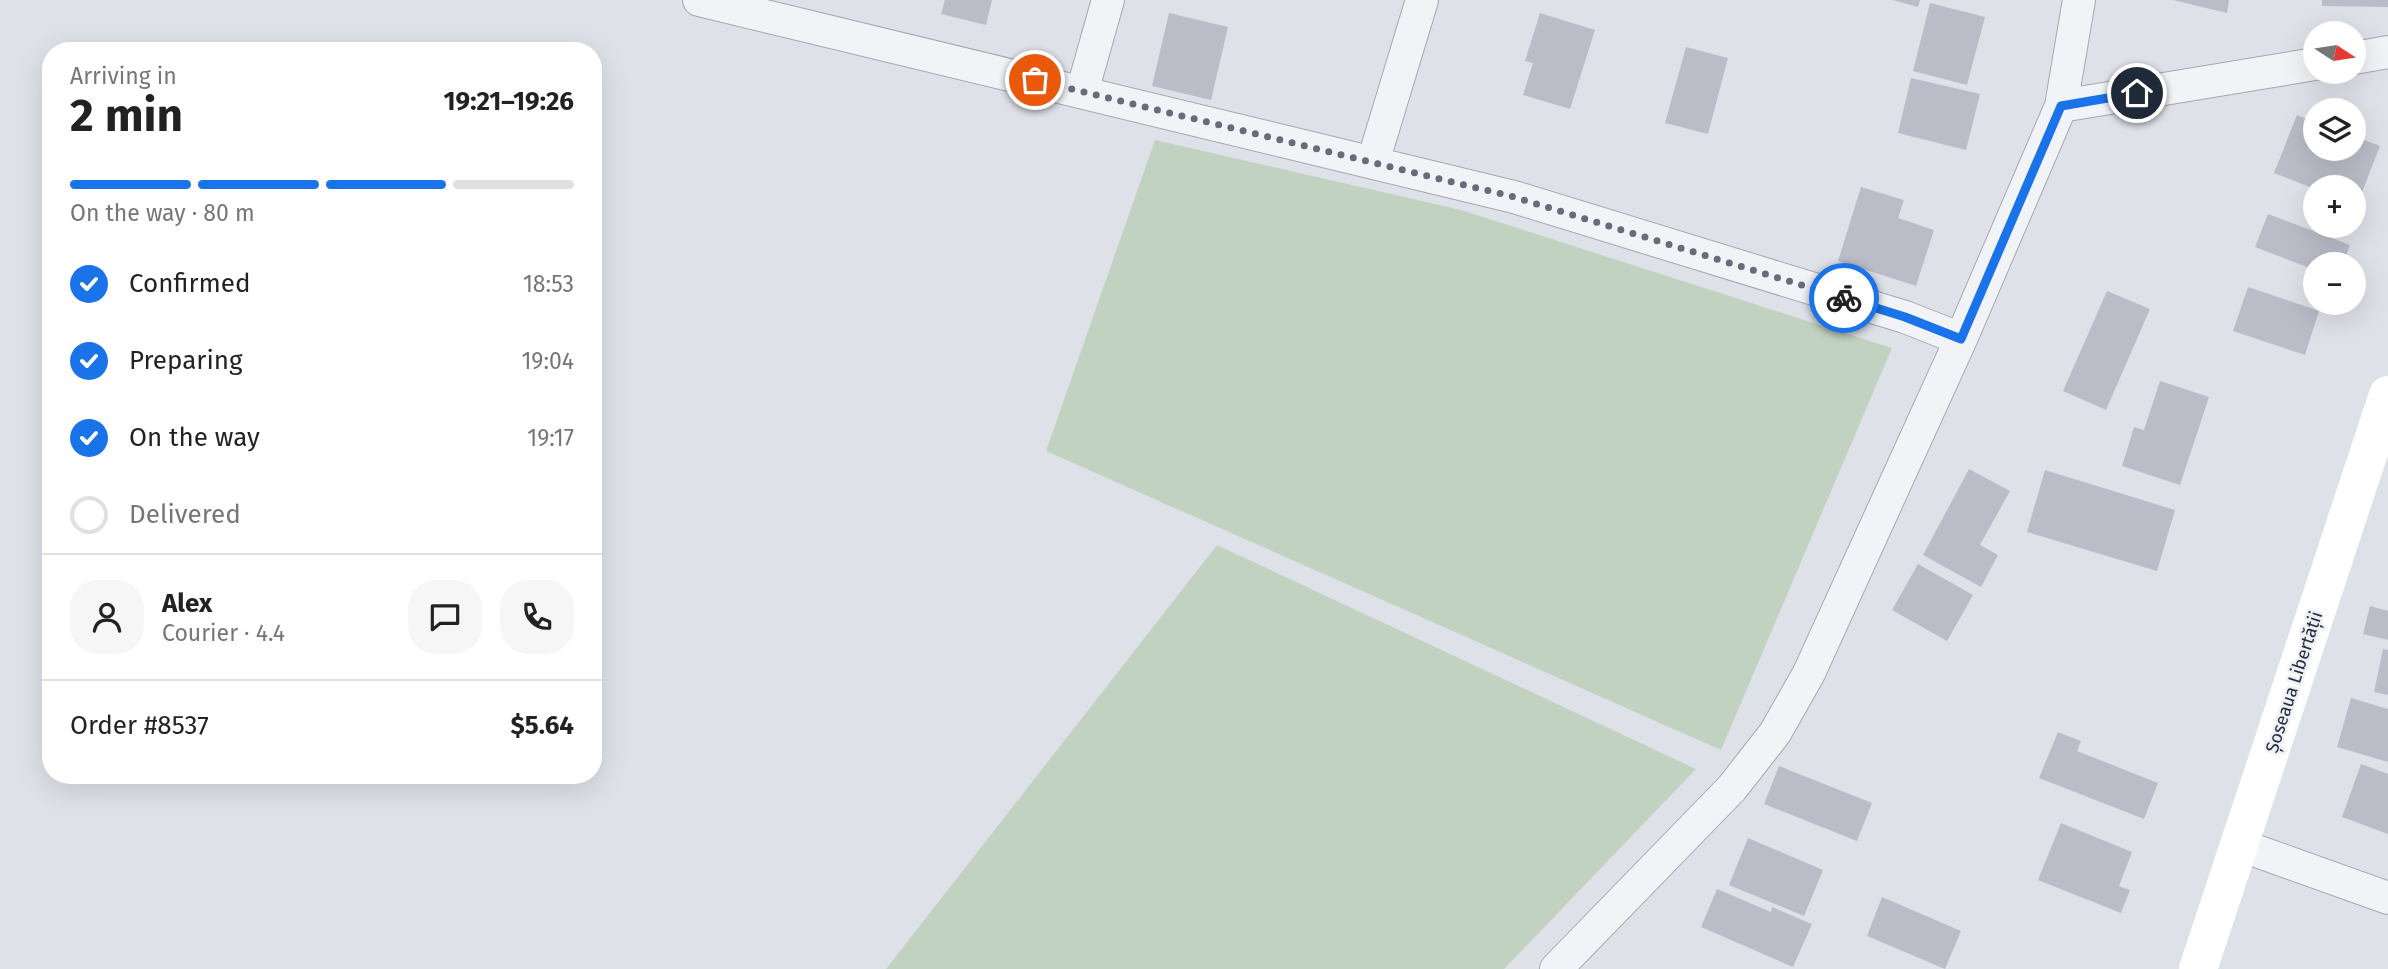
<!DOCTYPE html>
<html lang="en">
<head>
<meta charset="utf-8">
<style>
	body { margin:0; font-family:"Fira Sans",sans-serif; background:#f6f6f6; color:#222; height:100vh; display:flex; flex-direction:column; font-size:26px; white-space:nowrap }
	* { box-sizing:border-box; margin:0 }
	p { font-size:23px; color:#767676 }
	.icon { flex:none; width:38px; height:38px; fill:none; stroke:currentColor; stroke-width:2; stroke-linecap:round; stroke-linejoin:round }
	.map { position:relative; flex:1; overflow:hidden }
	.drawer { position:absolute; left:42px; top:42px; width:560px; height:742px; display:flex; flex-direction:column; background:#fff; border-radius:28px; box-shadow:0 7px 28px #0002 }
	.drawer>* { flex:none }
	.needle { width:46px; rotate:102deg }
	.buttons { position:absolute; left:2303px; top:21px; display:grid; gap:14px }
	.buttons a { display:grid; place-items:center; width:63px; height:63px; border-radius:50%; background:#fff; box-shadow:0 7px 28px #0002; font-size:35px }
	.pin { position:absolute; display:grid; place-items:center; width:60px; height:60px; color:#fff; margin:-30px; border:4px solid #fff; border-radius:50%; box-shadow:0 2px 7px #0007 }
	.courier { position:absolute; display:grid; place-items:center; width:70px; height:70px; margin:-35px; border:5px solid #1a73e8; border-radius:50%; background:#fff; color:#222; box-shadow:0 2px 9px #0007 }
	.summary em { font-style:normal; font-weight:700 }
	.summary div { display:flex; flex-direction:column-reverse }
	.summary { display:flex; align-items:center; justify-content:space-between; height:119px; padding:0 28px }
	h1 { font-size:46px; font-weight:700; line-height:52px }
	.bar { display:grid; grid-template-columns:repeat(4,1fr); gap:10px 7px; align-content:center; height:84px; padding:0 28px }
	.bar i { height:9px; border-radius:5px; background:#e0e0e0 }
	.bar .selected { background:#1a73e8 }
	.bar p { grid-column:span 4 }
	.line { display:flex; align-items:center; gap:18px; padding:0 28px; border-top:2px solid #e0e0e0 }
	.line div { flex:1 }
	.round { display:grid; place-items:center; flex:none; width:74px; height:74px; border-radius:28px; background:#f6f6f6 }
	ol { padding:0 28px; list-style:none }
	li { display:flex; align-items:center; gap:21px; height:77px }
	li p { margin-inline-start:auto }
	li .icon { padding:7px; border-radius:50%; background:#1a73e8; color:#fff; stroke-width:4 }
	li:last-child { color:#767676 }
	li i { width:38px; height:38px; border:4px solid #e0e0e0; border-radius:50% }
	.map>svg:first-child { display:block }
	.green { fill:#c2d2c1 }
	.building { fill:#babcc8 }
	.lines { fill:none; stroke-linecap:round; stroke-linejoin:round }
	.minor-casing { stroke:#a5a7b2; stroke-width:34 }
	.minor { stroke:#f2f3f7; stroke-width:32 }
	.secondary { stroke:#fff; stroke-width:38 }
	.done { stroke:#696b7a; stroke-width:7; stroke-dasharray:0 12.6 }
	.route { stroke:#1a73e8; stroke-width:9 }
	.labels { text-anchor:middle; stroke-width:5; stroke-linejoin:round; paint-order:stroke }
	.street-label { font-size:18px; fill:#292c3f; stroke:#eff0f6 }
</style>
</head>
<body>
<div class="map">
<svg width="2388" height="969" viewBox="0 0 2388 969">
	<rect width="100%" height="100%" fill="#dfe1e8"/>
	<path class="green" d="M1155,140L1461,210L1892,348L1721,750L1046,451Z
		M1217,545L1696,769L1504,969H886Z"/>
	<path class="building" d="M945,0H992L986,25L941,14Z
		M1893,0H1920L1918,7Z
		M2173,0H2229L2227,13Z
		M2322,0H2388V7L2322,6Z
		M1930,3L1985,17L1967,85L1913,71Z
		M1169,13L1228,27L1211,100L1152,86Z
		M1540,13L1595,30L1570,109L1523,95L1533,63L1525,61Z
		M1686,47L1728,58L1708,134L1665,123Z
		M1911,78L1980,94L1966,150L1898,133Z
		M2297,115L2315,122V149H2354V136L2380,146L2357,205L2354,203V187L2315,189L2274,173Z
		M1861,187L1904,200L1898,218L1934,230L1916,286L1838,261Z
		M2268,214L2350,245L2343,264H2315V270L2255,247Z
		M2248,287L2319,311L2305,355L2233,331Z
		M2107,291L2150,309L2106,410L2063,391Z
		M2160,381L2209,397L2180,485L2122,466L2134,427L2144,430Z
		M1969,469L2010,491L1980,545L1998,555L1981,587L1923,555Z
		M2045,470L2175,510L2157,571L2027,532Z
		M1918,564L1973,595L1947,641L1892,610Z
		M2370,606L2388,611V640L2363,634Z
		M2383,649L2388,650V695L2374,692Z
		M2351,698L2388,709V762L2337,747Z
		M2058,732L2081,741L2077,751L2158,783L2144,819L2039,778Z
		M2361,764L2388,774V834L2342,817Z
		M1779,766L1872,803L1857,841L1764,804Z
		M2061,823L2132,852L2119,886L2130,890L2121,913L2038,880Z
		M1748,838L1823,870L1804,916L1729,885Z
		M1717,889L1771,912L1772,907L1812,924L1793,967L1701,927Z
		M1882,897L1961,931L1945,969L1867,936Z"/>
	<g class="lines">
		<g class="minor-casing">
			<path id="minor" d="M699,0L1514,197L1905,317L1961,339
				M2354,58L2388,52
				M1082,92L1108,0
				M2061,106L2315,64
				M1373,162L1422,0
				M2240,845L2388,898
				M1556,969L1732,788L1775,733L1809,673L1961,339L2061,106L2079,0"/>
		</g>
		<use href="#minor" class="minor"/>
		<path class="secondary" d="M2198,969L2388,395"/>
	</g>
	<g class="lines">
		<path class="done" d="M1035,80L1514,197L1844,298"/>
		<path class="route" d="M1844,298L1905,317L1961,339L2061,106L2137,93"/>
	</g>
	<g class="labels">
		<g class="street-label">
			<text transform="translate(2294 682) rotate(-72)" y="6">Șoseaua Libertății</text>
		</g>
	</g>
</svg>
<div class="buttons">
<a><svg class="needle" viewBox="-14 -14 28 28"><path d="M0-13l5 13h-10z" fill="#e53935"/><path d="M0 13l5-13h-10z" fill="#767676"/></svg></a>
<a><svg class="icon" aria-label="layers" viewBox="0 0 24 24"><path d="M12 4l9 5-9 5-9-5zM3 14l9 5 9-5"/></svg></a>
<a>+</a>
<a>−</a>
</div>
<div class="pin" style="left:1035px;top:80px;background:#ea580c"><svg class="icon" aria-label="bag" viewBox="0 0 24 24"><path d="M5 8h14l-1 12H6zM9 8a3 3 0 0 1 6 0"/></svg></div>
<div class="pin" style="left:2137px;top:93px;background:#1f2937"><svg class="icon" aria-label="home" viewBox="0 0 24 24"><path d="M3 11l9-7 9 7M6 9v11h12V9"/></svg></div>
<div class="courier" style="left:1844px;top:298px"><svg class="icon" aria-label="bike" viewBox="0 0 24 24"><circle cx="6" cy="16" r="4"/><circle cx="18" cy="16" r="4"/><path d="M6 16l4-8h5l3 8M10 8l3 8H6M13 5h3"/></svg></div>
<section class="drawer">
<div class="summary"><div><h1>2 min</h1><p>Arriving in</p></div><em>19:21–19:26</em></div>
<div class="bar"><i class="selected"></i><i class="selected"></i><i class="selected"></i><i></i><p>On the way · 80 m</p></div>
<ol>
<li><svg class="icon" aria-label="check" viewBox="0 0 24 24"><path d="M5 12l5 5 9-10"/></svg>Confirmed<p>18:53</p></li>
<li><svg class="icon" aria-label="check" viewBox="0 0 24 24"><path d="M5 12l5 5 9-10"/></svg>Preparing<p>19:04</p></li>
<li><svg class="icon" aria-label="check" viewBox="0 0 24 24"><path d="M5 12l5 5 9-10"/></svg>On the way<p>19:17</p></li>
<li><i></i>Delivered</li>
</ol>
<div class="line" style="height:126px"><a class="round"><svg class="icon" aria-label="person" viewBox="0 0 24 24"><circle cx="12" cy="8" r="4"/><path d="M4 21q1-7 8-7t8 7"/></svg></a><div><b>Alex</b><p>Courier · 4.4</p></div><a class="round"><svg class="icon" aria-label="chat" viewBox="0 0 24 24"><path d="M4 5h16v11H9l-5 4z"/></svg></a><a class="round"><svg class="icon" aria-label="phone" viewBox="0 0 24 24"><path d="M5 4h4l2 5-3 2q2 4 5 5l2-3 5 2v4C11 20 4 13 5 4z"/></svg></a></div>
<div class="line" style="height:91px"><div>Order #8537</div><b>$5.64</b></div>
</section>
</div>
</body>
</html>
